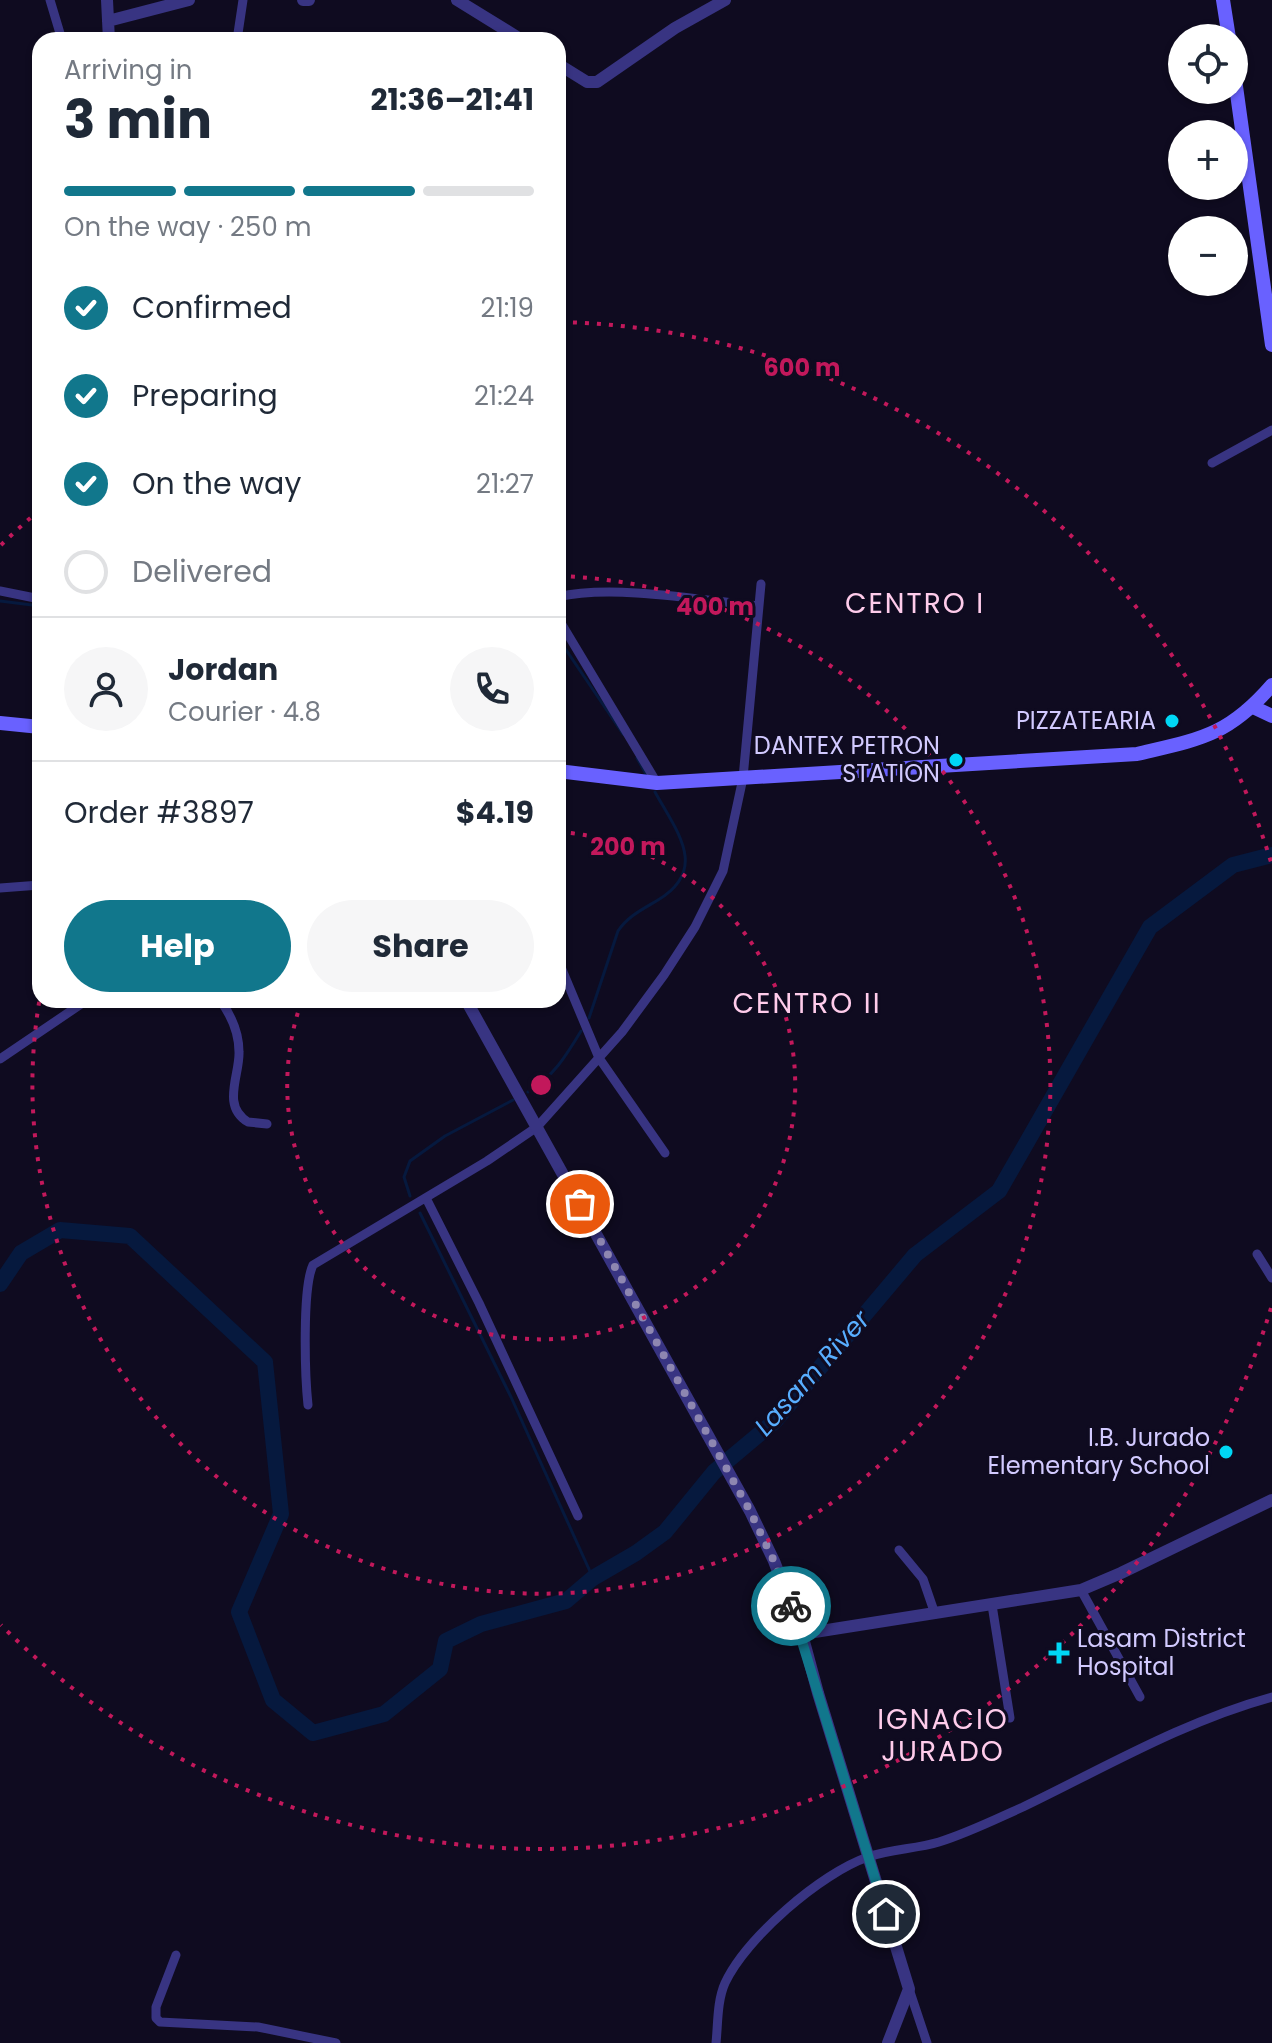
<!DOCTYPE html>
<html lang="en">
<head>
<meta charset="utf-8">
<style>
	body { margin:0; font-family:Poppins,sans-serif; background:#f6f6f7; color:#1f2937; height:100vh; display:flex; flex-direction:column; font-size:30px; white-space:nowrap }
	* { box-sizing:border-box; margin:0 }
	p { font-size:26px; color:#747a83 }
	.icon { flex:none; width:44px; height:44px; fill:none; stroke:currentColor; stroke-width:2; stroke-linecap:round; stroke-linejoin:round }
	.map { position:relative; flex:1; overflow:hidden }
	.sheet { position:absolute; left:32px; top:32px; width:534px; height:976px; display:flex; flex-direction:column; background:#fff; border-radius:24px; box-shadow:0 2px 6px #0004 }
	.sheet>* { flex:none }
	.tools { position:absolute; left:1168px; top:24px; display:grid; gap:16px }
	.tools a { display:grid; place-items:center; width:80px; height:80px; border-radius:50%; background:#fff; box-shadow:0 2px 6px #0004; font-size:40px }
	.pin { position:absolute; display:grid; place-items:center; width:68px; height:68px; color:#fff; margin:-34px; border:4px solid #fff; border-radius:50%; box-shadow:0 2px 8px #0007 }
	.courier { position:absolute; display:grid; place-items:center; width:80px; height:80px; margin:-40px; border:6px solid #11778c; border-radius:50%; background:#fff; color:#222; box-shadow:0 2px 10px #0007 }
	.headline em { font-style:normal; font-weight:700 }
	.headline div { display:flex; flex-direction:column-reverse }
	.headline { display:flex; align-items:center; justify-content:space-between; height:136px; padding:0 32px }
	h1 { font-size:52px; font-weight:700; line-height:60px }
	.bar { display:grid; grid-template-columns:repeat(4,1fr); gap:12px 8px; align-content:center; height:96px; padding:0 32px }
	.bar i { height:10px; border-radius:6px; background:#e0e1e3 }
	.bar .on { background:#11778c }
	.bar p { grid-column:span 4 }
	.line { display:flex; align-items:center; gap:20px; padding:0 32px; border-top:2px solid #e0e1e3 }
	.line div { flex:1 }
	.round { display:grid; place-items:center; flex:none; width:84px; height:84px; border-radius:42px; background:#f6f6f7 }
	ol { padding:0 32px; list-style:none }
	li { display:flex; align-items:center; gap:24px; height:88px }
	li p { margin-inline-start:auto }
	li .icon { padding:8px; border-radius:50%; background:#11778c; color:#fff; stroke-width:4 }
	li:last-child { color:#747a83 }
	li i { width:44px; height:44px; border:4px solid #e0e1e3; border-radius:50% }
	.button { display:flex; gap:16px; margin-top:auto; padding:16px 32px }
	.button a { flex:1; height:92px; border-radius:48px; background:#11778c; color:#fff; font-size:32px; font-weight:700; line-height:92px; text-align:center }
	.button a+a { background:#f6f6f7; color:#1f2937 }
	.map>svg:first-child { display:block }
	.lines { fill:none; stroke-linecap:round; stroke-linejoin:round }
	.stream { stroke:#06193e; stroke-width:3 }
	.river { stroke:#06193e; stroke-width:16 }
	.minor { stroke:#383482; stroke-width:9 }
	.tertiary { stroke:#383482; stroke-width:12 }
	.secondary { stroke:#6961ff; stroke-width:14 }
	.done { stroke:#8e87b1; stroke-width:8; stroke-dasharray:0 14.4 }
	.route { stroke:#11778c; stroke-width:10 }
	.ring { fill:none; stroke:#c2185b; stroke-width:4; stroke-dasharray:4 8 }
	.poi-dot { fill:#00d7f5; stroke:#0f0b20; stroke-width:3 }
	.labels { text-anchor:middle; stroke-width:6; stroke-linejoin:round; paint-order:stroke }
	.poi-label { font-size:24px; fill:#d2caff; stroke:#0f0b20; text-anchor:end }
	.water-label { font-size:26px; font-style:italic; fill:#58aeff; stroke:#0f0b20 }
	.quarter-label { font-size:28px; letter-spacing:2px; fill:#ffcceb; stroke:#0f0b20 }
	.centre { fill:#c2185b; stroke:#0f0b20; stroke-width:4 }
	.ring-label { font-size:24px; text-anchor:middle; font-weight:bold; fill:#c2185b; stroke:#0f0b20; stroke-width:6; stroke-linejoin:round; paint-order:stroke }
</style>
</head>
<body>
<div class="map">
<svg width="1272" height="2043" viewBox="0 0 1272 2043">
	<rect width="100%" height="100%" fill="#0f0b20"/>
	<g class="lines">
		<path class="stream" d="M0,601L40,606
			M558,638L623,734
			M637,758L647,776
			M589,1018L618,931C628,916 643,909 658,900C709,869 677,832 655,792
			M528,1092C553,1077 566,1056 581,1031
			M410,1196L404,1177L410,1161L445,1136L513,1100
			M420,1213L511,1397L593,1578"/>
		<path class="river" d="M0,1284L21,1253L60,1230L130,1236L265,1362L281,1514L239,1612L273,1700L313,1733L384,1714L440,1669L446,1641L481,1624L566,1601L593,1578L636,1553L665,1532L714,1472L775,1421L915,1255L999,1191L1150,927L1233,865L1272,855"/>
		<path class="minor" d="M50,0L62,40
			M237,40L243,0
			M1212,463L1272,430
			M0,591L40,599
			M558,597C611,584 702,600 758,606
			M558,618L657,783
			M0,888L40,885
			M558,960L599,1058L665,1153
			M220,1000C231,1015 239,1033 239,1052C240,1075 221,1106 248,1122L267,1124
			M0,1059L87,1000
			M426,1198L479,1303L578,1516
			M1257,1254L1272,1278
			M308,1405C305,1377 302,1288 313,1265L487,1161L537,1127L622,1032L664,975L695,927L723,871L743,778L761,584
			M899,1550L923,1579L935,1614
			M1081,1590L1140,1697
			M992,1605L1010,1718
			M176,1955L156,2007V2018L160,2022L258,2027L336,2043
			M909,1989L927,2043
			M716,2043C718,2024 717,2001 725,1983C746,1938 821,1873 868,1857C890,1849 916,1849 939,1842C968,1833 996,1819 1023,1807C1104,1768 1184,1721 1272,1697"/>
		<path class="tertiary" d="M107,0L109,40
			M303,0H309
			M457,0L522,40
			M108,21L189,0
			M558,64L587,82H597L675,28L725,0
			M466,1000L750,1511L774,1561L802,1634L1081,1590L1121,1573L1272,1500
			M802,1634L818,1693L909,1989L888,2043"/>
		<path class="secondary" d="M1223,0L1229,38
			M1234,72L1272,345
			M1253,707L1272,716
			M0,723L40,727
			M558,771L657,783L1137,754C1200,739 1228,736 1272,685"/>
	</g>
	<g class="lines">
		<path class="done" d="M580,1204L750,1511L774,1561L791,1606"/>
		<path class="route" d="M791,1606L886,1914"/>
	</g>
	<g class="ring">
		<path d="M559 832A254 254 0 1 1 302 1000"/>
		<path d="M559 576A509 509 0 1 1 40 997"/>
		<path d="M1271 1308A763 763 0 0 1 1 1625M1 545A763 763 0 0 1 35 514M561 322A763 763 0 0 1 1271 862"/>
	</g>
	<g class="poi-dot">
		<circle cx="1172" cy="721" r="8"/>
		<circle cx="956" cy="760" r="8"/>
		<circle cx="1226" cy="1452" r="8"/>
		<path d="M1055 1641h8v8h8v8h-8v8h-8v-8h-8v-8h8z"/>
	</g>
	<g class="labels">
		<g class="poi-label">
			<text x="1156" y="729">PIZZATEARIA</text>
			<text x="940" y="754">DANTEX PETRON<tspan x="940" dy="28">STATION</tspan></text>
			<text x="1210" y="1446">I.B. Jurado<tspan x="1210" dy="28">Elementary School</tspan></text>
			<text x="1077" y="1647" text-anchor="start">Lasam District<tspan x="1077" dy="28">Hospital</tspan></text>
		</g>
		<g class="water-label">
			<text transform="translate(812 1373) rotate(-48)" y="9">Lasam River</text>
		</g>
		<g class="quarter-label">
			<text x="915" y="613">CENTRO I</text>
			<text x="807" y="1013">CENTRO II</text>
			<text x="943" y="1729">IGNACIO<tspan x="943" dy="32">JURADO</tspan></text>
		</g>
	</g>
	<circle cx="541" cy="1085" r="12" class="centre"/>
	<g class="ring-label">
		<text x="802" y="376">600 m</text>
		<text x="715" y="615">400 m</text>
		<text x="628" y="855">200 m</text>
	</g>
</svg>
<div class="tools">
<a><svg class="icon" aria-label="locate" viewBox="0 0 24 24"><circle cx="12" cy="12" r="6"/><path d="M12 2v4M12 18v4M2 12h4M18 12h4"/></svg></a>
<a>+</a>
<a>−</a>
</div>
<div class="pin" style="left:580px;top:1204px;background:#ea580c"><svg class="icon" aria-label="bag" viewBox="0 0 24 24"><path d="M5 8h14l-1 12H6zM9 8a3 3 0 0 1 6 0"/></svg></div>
<div class="pin" style="left:886px;top:1914px;background:#1f2937"><svg class="icon" aria-label="home" viewBox="0 0 24 24"><path d="M3 11l9-7 9 7M6 9v11h12V9"/></svg></div>
<div class="courier" style="left:791px;top:1606px"><svg class="icon" aria-label="bike" viewBox="0 0 24 24"><circle cx="6" cy="16" r="4"/><circle cx="18" cy="16" r="4"/><path d="M6 16l4-8h5l3 8M10 8l3 8H6M13 5h3"/></svg></div>
<section class="sheet">
<div class="headline"><div><h1>3 min</h1><p>Arriving in</p></div><em>21:36–21:41</em></div>
<div class="bar"><i class="on"></i><i class="on"></i><i class="on"></i><i></i><p>On the way · 250 m</p></div>
<ol>
<li><svg class="icon" aria-label="check" viewBox="0 0 24 24"><path d="M5 12l5 5 9-10"/></svg>Confirmed<p>21:19</p></li>
<li><svg class="icon" aria-label="check" viewBox="0 0 24 24"><path d="M5 12l5 5 9-10"/></svg>Preparing<p>21:24</p></li>
<li><svg class="icon" aria-label="check" viewBox="0 0 24 24"><path d="M5 12l5 5 9-10"/></svg>On the way<p>21:27</p></li>
<li><i></i>Delivered</li>
</ol>
<div class="line" style="height:144px"><a class="round"><svg class="icon" aria-label="person" viewBox="0 0 24 24"><circle cx="12" cy="8" r="4"/><path d="M4 21q1-7 8-7t8 7"/></svg></a><div><b>Jordan</b><p>Courier · 4.8</p></div><a class="round"><svg class="icon" aria-label="phone" viewBox="0 0 24 24"><path d="M5 4h4l2 5-3 2q2 4 5 5l2-3 5 2v4C11 20 4 13 5 4z"/></svg></a></div>
<div class="line" style="height:104px"><div>Order #3897</div><b>$4.19</b></div>
<div class="button"><a>Help</a><a>Share</a></div>
</section>
</div>
</body>
</html>
